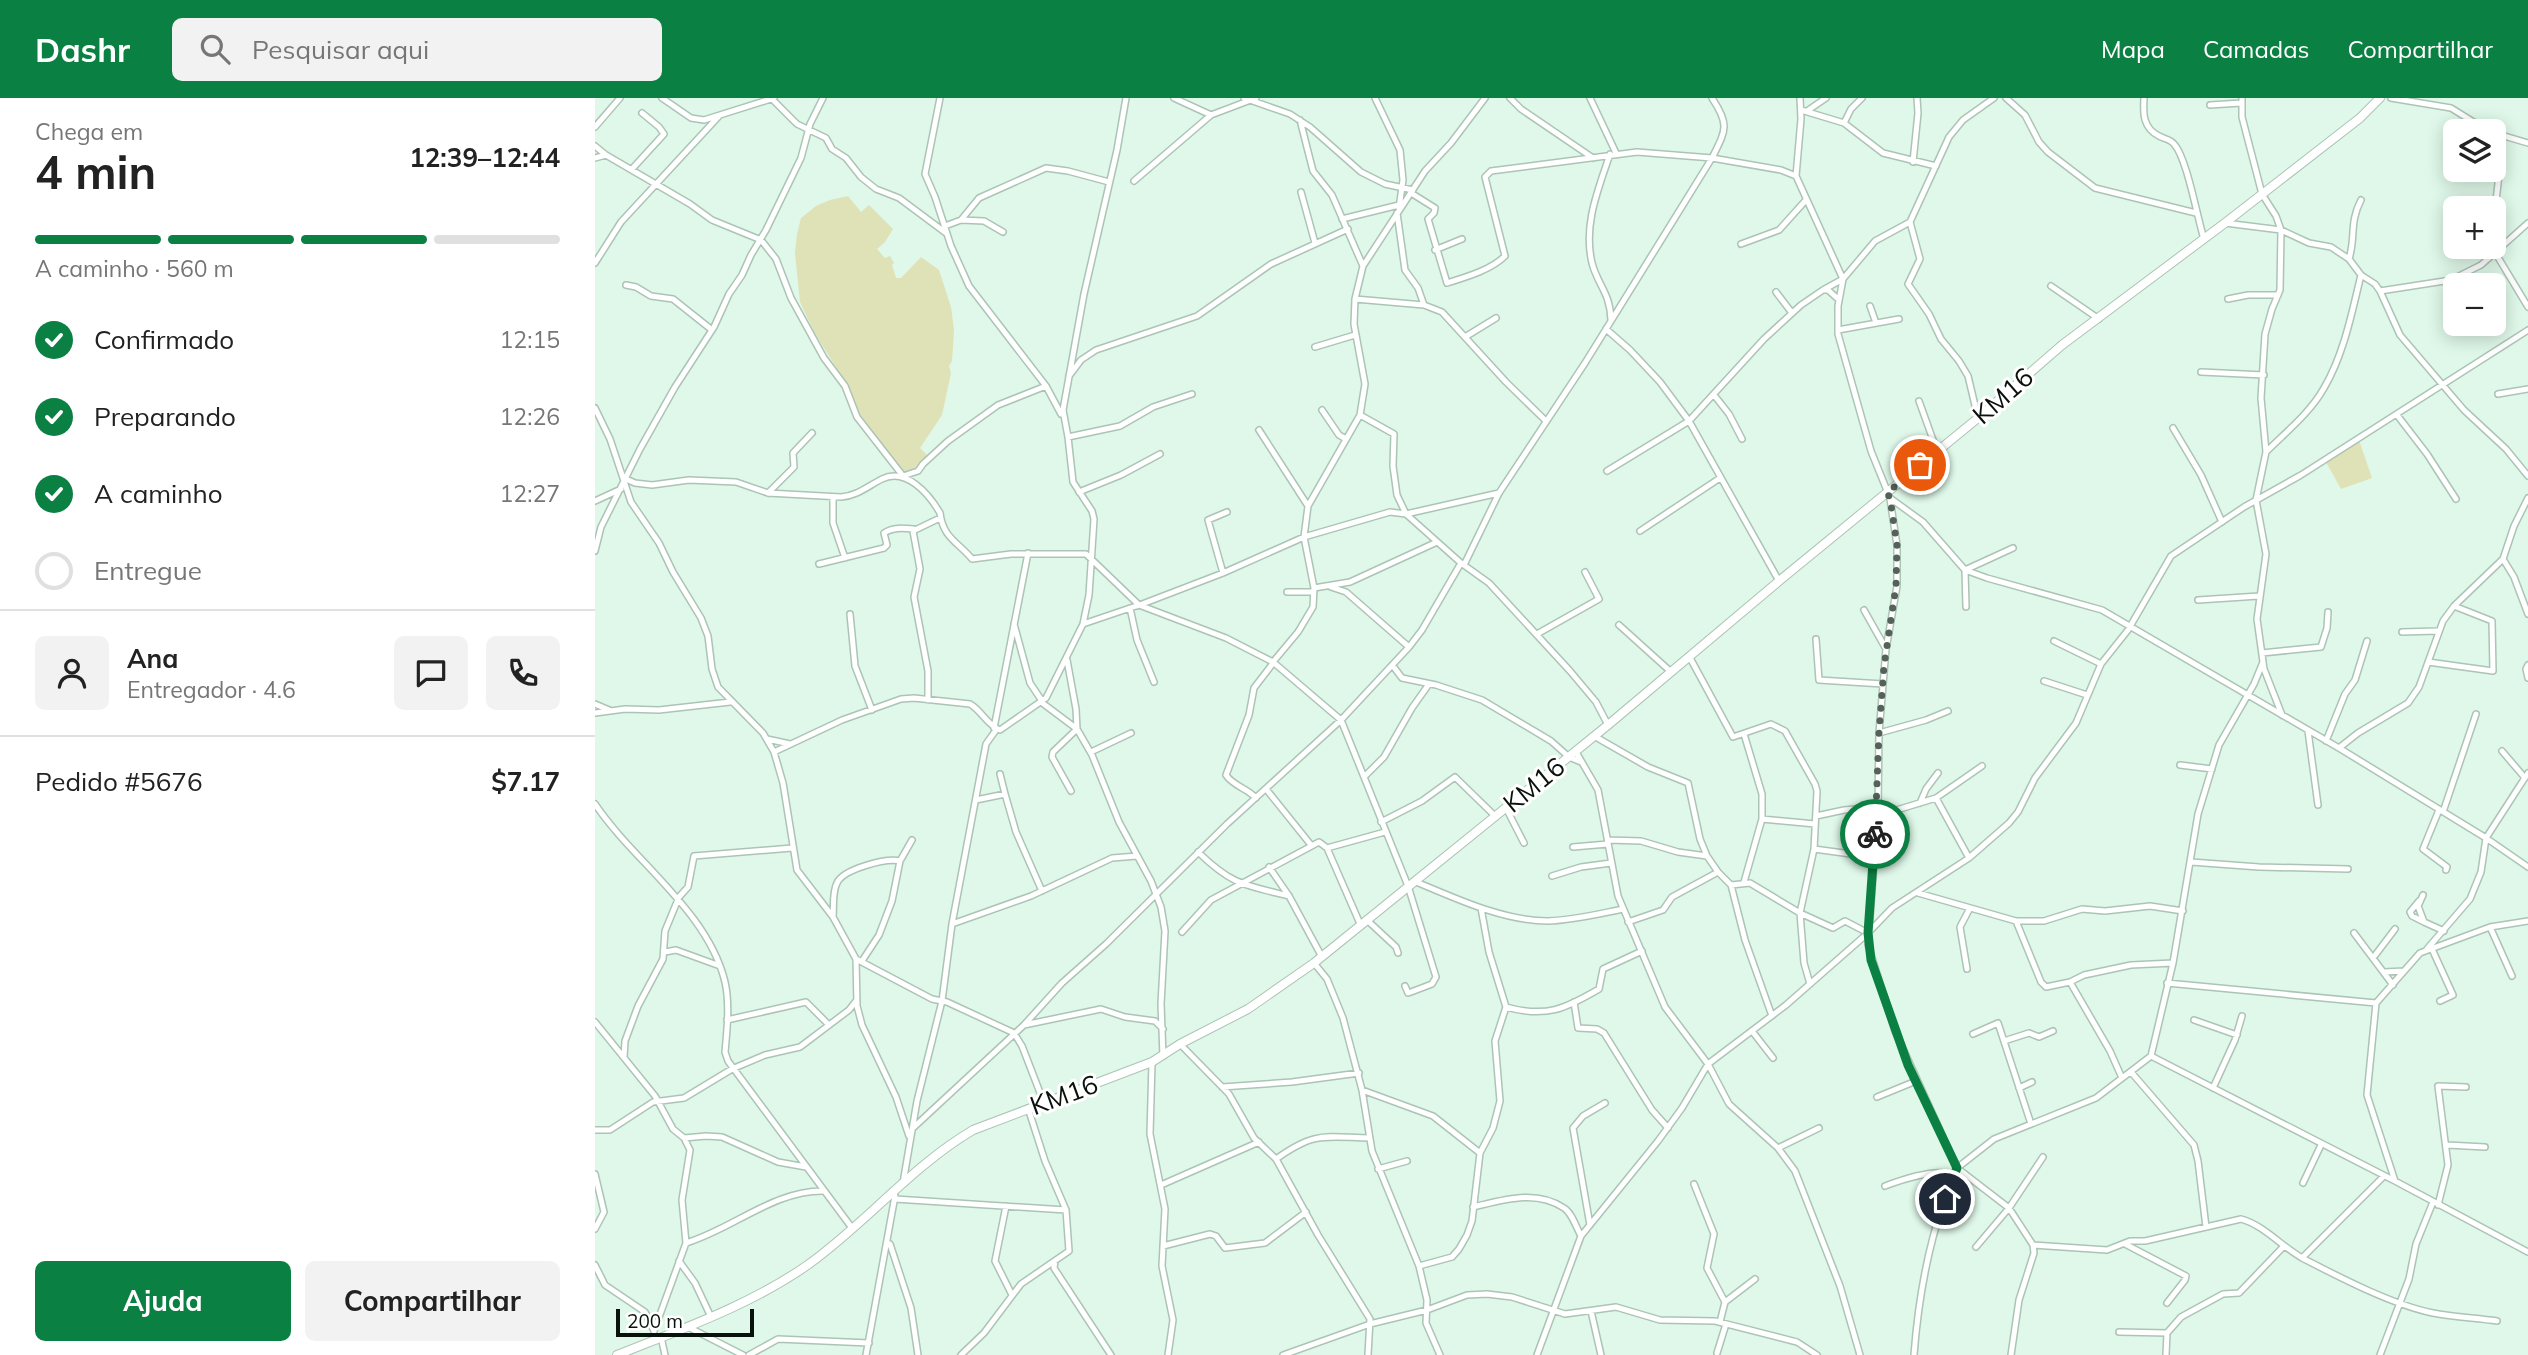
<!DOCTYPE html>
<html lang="pt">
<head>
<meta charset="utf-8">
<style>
	body { margin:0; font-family:Mulish,sans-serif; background:#f2f2f2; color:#222; height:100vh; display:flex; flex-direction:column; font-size:26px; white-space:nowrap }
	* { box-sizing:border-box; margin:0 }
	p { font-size:23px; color:#767676 }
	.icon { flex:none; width:38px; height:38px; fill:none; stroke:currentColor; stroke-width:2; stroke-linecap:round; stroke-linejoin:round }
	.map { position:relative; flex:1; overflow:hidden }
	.sheet { display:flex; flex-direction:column; background:#fff; width:595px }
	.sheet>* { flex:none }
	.controls { position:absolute; left:1848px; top:21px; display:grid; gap:14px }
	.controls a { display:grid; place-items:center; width:63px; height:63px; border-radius:10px; background:#fff; box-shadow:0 4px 18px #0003; font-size:35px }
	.scale { position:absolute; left:21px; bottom:18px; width:138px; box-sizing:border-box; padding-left:7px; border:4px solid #09110c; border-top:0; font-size:19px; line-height:24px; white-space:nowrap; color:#09110c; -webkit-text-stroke:5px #fff; paint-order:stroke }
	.pin { position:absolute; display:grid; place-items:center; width:60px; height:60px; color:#fff; margin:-30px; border:4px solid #fff; border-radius:50%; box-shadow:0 2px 7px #0007 }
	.courier { position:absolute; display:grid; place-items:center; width:70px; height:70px; margin:-35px; border:5px solid #0b8043; border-radius:50%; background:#fff; color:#222; box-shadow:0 2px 9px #0007 }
	.headline em { font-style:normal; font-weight:700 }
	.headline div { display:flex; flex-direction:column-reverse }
	.headline { display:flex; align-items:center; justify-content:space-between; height:119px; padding:0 35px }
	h1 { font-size:46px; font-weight:700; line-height:52px }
	.bar { display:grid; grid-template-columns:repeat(4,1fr); gap:10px 7px; align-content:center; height:84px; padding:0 35px }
	.bar i { height:9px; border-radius:5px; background:#e0e0e0 }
	.bar .selected { background:#0b8043 }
	.bar p { grid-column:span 4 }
	.line { display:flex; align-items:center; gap:18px; padding:0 35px; border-top:2px solid #e0e0e0 }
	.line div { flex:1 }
	.round { display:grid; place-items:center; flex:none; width:74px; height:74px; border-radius:10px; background:#f2f2f2 }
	ol { padding:0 35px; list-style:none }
	li { display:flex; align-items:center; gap:21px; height:77px }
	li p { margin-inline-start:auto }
	li .icon { padding:7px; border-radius:50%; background:#0b8043; color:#fff; stroke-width:4 }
	li:last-child { color:#767676 }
	li i { width:38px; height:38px; border:4px solid #e0e0e0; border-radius:50% }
	.primary-button { display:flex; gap:14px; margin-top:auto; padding:14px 35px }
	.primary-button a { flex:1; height:80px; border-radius:10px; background:#0b8043; color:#fff; font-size:28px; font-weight:700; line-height:80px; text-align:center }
	.primary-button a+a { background:#f2f2f2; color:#222 }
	header { display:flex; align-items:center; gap:42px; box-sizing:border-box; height:98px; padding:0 35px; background:#0b8043; color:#fff }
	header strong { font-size:33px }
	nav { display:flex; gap:38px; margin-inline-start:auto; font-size:24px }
	.search { width:490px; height:63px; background:#f2f2f2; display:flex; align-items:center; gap:18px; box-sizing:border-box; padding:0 24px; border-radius:10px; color:#767676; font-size:26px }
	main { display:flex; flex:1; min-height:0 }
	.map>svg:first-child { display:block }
	.green { fill:#dee2b6 }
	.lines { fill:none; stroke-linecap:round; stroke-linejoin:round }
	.street-casing { stroke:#acc4b5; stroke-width:8 }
	.secondary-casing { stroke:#acc4b5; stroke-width:10 }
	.street { stroke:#fff; stroke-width:5 }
	.secondary { stroke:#fff; stroke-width:8 }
	.done { stroke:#546259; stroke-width:7; stroke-dasharray:0 12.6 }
	.route { stroke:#0b8043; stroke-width:9 }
	.labels { text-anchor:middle; stroke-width:6; stroke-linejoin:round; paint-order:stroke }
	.street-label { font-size:26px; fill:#09110c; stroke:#fff }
</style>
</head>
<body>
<header>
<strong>Dashr</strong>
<div class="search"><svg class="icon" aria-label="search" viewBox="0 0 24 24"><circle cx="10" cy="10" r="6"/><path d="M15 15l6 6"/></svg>Pesquisar aqui</div>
<nav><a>Mapa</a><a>Camadas</a><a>Compartilhar</a></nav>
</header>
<main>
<section class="sheet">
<div class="headline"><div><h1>4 min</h1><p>Chega em</p></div><em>12:39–12:44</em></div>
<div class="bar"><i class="selected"></i><i class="selected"></i><i class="selected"></i><i></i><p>A caminho · 560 m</p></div>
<ol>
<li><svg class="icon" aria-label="check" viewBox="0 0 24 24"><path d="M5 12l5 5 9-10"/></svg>Confirmado<p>12:15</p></li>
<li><svg class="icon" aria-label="check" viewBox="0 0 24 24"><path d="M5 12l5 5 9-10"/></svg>Preparando<p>12:26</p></li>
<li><svg class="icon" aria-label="check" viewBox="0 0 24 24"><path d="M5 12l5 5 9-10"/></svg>A caminho<p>12:27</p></li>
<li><i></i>Entregue</li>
</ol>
<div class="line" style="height:126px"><a class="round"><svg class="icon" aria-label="person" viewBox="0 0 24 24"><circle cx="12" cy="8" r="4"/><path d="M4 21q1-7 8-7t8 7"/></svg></a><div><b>Ana</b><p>Entregador · 4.6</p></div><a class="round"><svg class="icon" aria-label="chat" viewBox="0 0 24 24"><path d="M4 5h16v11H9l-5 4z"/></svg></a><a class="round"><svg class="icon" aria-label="phone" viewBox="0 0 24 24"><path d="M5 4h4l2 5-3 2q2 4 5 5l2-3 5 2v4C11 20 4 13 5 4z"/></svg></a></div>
<div class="line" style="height:91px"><div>Pedido #5676</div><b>$7.17</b></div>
<div class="primary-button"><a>Ajuda</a><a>Compartilhar</a></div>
</section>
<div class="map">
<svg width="1933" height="1257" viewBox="0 0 1933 1257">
	<rect width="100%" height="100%" fill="#dff8e9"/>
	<path class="green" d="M253,98L266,114L274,107L298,131L290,144L282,151L290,160L295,158L299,165L297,167L301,180H306L326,159L344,172L356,209L359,232L357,263L354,268L356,275L347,317L325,350L333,358C327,367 320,374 309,377L257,305L247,279L219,234L205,204L200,155L202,136L206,120L221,108L235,102Z
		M1764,342L1777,380L1746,391L1731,364Z"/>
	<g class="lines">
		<g class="street-casing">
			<path id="street" d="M67,0L96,20L109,22L179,0
				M345,0L330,76L340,99L356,148L374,188L451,288L466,316
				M579,0L616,17
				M649,0L695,16L715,29L766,74L790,86L818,92
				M780,0L805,52L808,82L804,110
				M915,0L926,11L998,60
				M995,0L1021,55
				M1205,0L1206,21L1201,78L1248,181L1228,192
				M1399,0L1368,22L1354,39L1315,124L1280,143L1248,181L1243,208V236L1276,353L1295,400L1328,424L1370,472L1392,480L1507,512L1744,650L1891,740L1933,769
				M1411,0L1430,17L1444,44L1453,54L1500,90L1601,115
				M1549,0C1548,16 1548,30 1564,38C1569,41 1575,41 1579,46C1592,60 1602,119 1609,141
				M1647,0V19L1667,96L1681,118L1686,132L1685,192L1677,211L1670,236L1666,300L1671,354L1661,402L1671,456L1662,521L1669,571L1687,617
				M1796,0L1856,10L1893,33
				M177,1L202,26L231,40L237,51L251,60L266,79L281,91L304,100L351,135
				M1615,7L1646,5
				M1206,12L1249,25L1288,55L1341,68
				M1212,13L1231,0
				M705,22L718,73L737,97L768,168
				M1249,25L1256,11L1267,0
				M0,29L25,0
				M1899,35L1933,45
				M0,48L11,57L95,106L117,122L166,142L181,161L196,200L229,260L250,288L262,319L308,378L323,373L328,366L353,343L403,307L451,288
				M1015,56C1003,92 988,127 997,165C1003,188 1015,194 1016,222
				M0,60L11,57
				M1318,64L1323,15L1322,0
				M37,71L69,36L64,29L47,15
				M539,83L616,17L661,0
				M706,94L720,145
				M816,95L840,110L839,115L833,121L852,185C871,179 896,172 910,158L890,79L896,73L1042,54L1117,60L1186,72L1201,78
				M802,115L810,172L823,190L829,207L847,214L911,284L951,323
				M1899,120L1907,51L1904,37
				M747,121L804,107
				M366,122L389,123L408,134
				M1315,124L1325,161L1313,186L1334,216L1346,241L1364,263L1373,278L1383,320
				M1630,125L1686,132L1714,145L1736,149L1754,161L1766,177L1780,186L1785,193L1805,237L1869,312L1911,351L1933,378
				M350,128L366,122L384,100L451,70L473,73L514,84
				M1146,146L1184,132L1211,102
				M1899,149L1901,156L1933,209
				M840,152L867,141
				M1754,161C1761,138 1754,125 1766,102
				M0,165L26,124L124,18
				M31,187L41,189L56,198L78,201L117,232
				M1456,188L1504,221
				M1785,193L1856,182L1886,167L1933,125
				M1181,194L1197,215
				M760,201L829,207
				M1633,201L1653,197H1683
				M1275,208L1281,225
				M1011,231L1035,252L1065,284L1094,323L1184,483
				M1243,232L1304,221
				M870,239L901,220
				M720,249L760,237
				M1606,274L1669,277
				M474,278L486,262L501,252L602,218L676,166L753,131
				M1903,296L1933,291
				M1119,297L1134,316L1147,341
				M1324,303L1342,353
				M0,310L15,341L36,404L64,445L78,474L106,520L113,538L117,571L123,589L168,635L179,654L188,685L202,772L238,819L261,861L262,908L267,927L301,999L314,1038
				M727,312L744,337L751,341
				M765,317L799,336L798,368L802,397L811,416L866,465L894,485L975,573L1001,604L1013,627
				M1802,317L1832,356L1861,401
				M1578,330L1606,377L1627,424
				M664,332L713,408
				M473,339L525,328L558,309L597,296
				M1671,354C1691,334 1715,315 1729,290C1749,256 1757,214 1766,177
				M1012,373L1094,323L1169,241L1206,207L1228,192H1233L1243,201
				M31,381L40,385L57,387L94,382L141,384L173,395L246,399C262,398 273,388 287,381C311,369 334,396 345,415C348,440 363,444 377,461L416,456H491L544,507
				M484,394L526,377L565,356
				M173,395L199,369L198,355L217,335
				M238,399V425L250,460
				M1295,401L1302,447V488L1291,551L1284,635L1283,709L1273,847L1300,933L1362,1070C1355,1081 1352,1094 1348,1106C1331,1156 1323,1205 1319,1257
				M0,403L26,391
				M1045,433L1125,380
				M0,453L6,429L45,351L80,289L119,229L134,196L147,177L156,157L171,132L206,60L215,26L228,0
				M1908,461L1919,479L1933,516
				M224,466L289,450L292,447L289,435C298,429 308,430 319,431
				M869,467L904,395L990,265L1117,60C1131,32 1135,27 1117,0
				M628,475L613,422L632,414
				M719,490L755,484L842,444
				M692,494H719
				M1603,502L1664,498
				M542,508L628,475L709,439L795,414L811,416L904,395
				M1371,509L1370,472L1418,450
				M535,510L542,542L559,584
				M1269,512L1291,551
				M255,516L260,568L277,612
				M419,526L435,585L447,603
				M488,526L544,507L631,540L678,564L746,622L813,788L841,879L837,886L816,894L813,895L810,888
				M1024,527L1075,573
				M1807,534L1842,533
				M942,536L1004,501L990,474
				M1221,541L1224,582L1288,586
				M1459,543L1506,566
				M814,549L827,532L866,465
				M1667,555L1726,549L1732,530L1733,514
				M1094,558L1138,639L1176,626L1190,633L1220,686L1222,693L1219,751L1278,759
				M472,562L481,611L482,631L497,657L524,724L556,783L566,809L570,833L566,906L568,958
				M678,564L703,534L718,509L719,490L709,439L713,408L765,317L770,286L759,226L760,201L768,168L830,73L856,45L890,0
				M1833,564L1898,573L1897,523L1859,508
				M1933,567L1931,571L1933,580
				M798,568L807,580L841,587L887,602L956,643L974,659L986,664
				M1449,583L1492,597
				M333,602V573L319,499L325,471L318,433L345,420
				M446,604L482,631L458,654L457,659L476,693
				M0,606L14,612
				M0,615L30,611L64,612L135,604
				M399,630L433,455
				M1713,633L1723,707
				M1284,635L1331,622L1353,613
				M1149,636L1167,696V721L1220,726
				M999,638L1053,669L1093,685L1105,741L1112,758L1123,774L1136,787L1150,842L1177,918
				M172,641L195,646
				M1731,643L1750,596L1760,582L1772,543
				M1744,650L1763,635L1813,605L1824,589L1848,523L1859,508L1908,461L1919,428L1933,400
				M1907,653L1930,680
				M179,654L247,622L306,601L319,600L375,606C387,613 392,627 405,632L451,600L488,526L494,497L499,421L497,413L478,384L473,339L468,312L489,196L522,52L531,0
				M496,654L536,635
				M981,654L1003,692L1023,798L1070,909L1113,966L1134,1006L1183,1050L1200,1073L1245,1188L1265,1257
				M1585,667L1617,671
				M405,676L410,696
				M770,678L789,659L817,610L834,586
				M671,691L716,747
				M661,700C652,690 638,688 631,677L654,617L659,590L679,564
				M1341,700L1374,760
				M381,702L410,696L421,734L447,793
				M1325,705L1331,691L1343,675
				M0,706C39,764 113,813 130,884C135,906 132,932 130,954L133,963L257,1130
				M911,710L929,745
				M1844,712L1828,751L1852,769L1851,772
				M1848,714L1881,616
				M1221,718L1249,712L1283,709
				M1282,718L1341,700L1387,668
				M786,724L827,703L860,679L900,718
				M1013,742L1046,743L1083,754L1112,758
				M978,749L1013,746
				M732,750L790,734
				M603,754C637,787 649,787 694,798
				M1596,764L1664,769L1753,771
				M674,769L694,798L727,859
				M957,778L986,769L1016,765
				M819,783C860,800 908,823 953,823C979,822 1003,816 1028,811
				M1149,784L1167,721
				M1136,787L1155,785L1205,815L1238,830L1250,823L1273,835
				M1323,795L1421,823H1449L1487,811L1510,813L1555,808L1588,813
				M1828,797L1823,808L1829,824L1849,833
				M1824,803L1815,814L1817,818L1829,824
				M238,819C239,809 237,794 242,785C248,771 291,760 305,763
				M773,823L801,849L803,855
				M1421,823L1446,884L1451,889L1475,884L1489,877L1536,867L1578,865
				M1033,824L1068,812L1077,799L1123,774
				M357,826L436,798L517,760L542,758
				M1895,829L1917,878
				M587,834L616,802L724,744L732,750L766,828
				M1759,835L1798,887
				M1832,851L1875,801L1886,774L1891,740L1933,675
				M1837,851L1858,897L1845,903
				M70,854L81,852L125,868
				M1778,860L1800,831
				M261,861L337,901L352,904L419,935L427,948L449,1005
				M267,863L284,837L297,803L305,763L317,742
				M719,865L732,881L748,920L767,992L777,1053L824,1168L832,1202L831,1225L845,1257
				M1372,871L1365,829L1375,810
				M1789,874L1809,873
				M1475,884L1515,953L1527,980
				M1572,885L1781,905
				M1215,886L1209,865L1205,815L1219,751
				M979,904L983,930L1002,931L1009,935L1057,1012L1073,1030
				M911,909C951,920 970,911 1004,891L1008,871L1047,853
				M132,922L211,904L234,927
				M1599,922L1642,937
				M0,924L60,998L78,1031L89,1040L95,1052L87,1102L91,1145L59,1233
				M429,927L506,911L530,919L560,923L568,931
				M1157,933L1178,960
				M1378,936L1403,925L1436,1026
				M1409,943L1434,935L1444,939L1458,933
				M585,946L634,996L659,1040L681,1061L723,1137L775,1221L773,1257
				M1556,958L1800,1083L1933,1154
				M29,959L30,943L43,908L68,861L70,833L84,799L93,789L99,758L197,750
				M557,964L555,1036L570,1111L567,1168L578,1222L573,1257
				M1536,974L1599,1047L1603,1063L1611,1129
				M627,989L697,984L764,975
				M1424,990L1437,984
				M1618,990L1640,942L1647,918
				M767,992L838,1018L885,1055
				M1282,999L1321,983
				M318,1030L429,927L467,885L511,846L632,726L746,622L814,549L751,494L736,489
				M0,1032H15L58,1004L89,1000L137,971L170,957L205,949L254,912L261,903
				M89,1040L111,1038L127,1039L183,1064L211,1069
				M1852,1047L1890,1049
				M1183,1050L1224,1030
				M681,1061C720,1033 729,1039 775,1040
				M783,1071L812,1063
				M0,1076L9,1114L0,1131
				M1800,1083L1772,997L1781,905L1825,855L1895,829L1933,823
				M308,1085L322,1003L347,903L357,826L391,646L401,632
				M1708,1085L1726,1047
				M1099,1086L1119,1136L1112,1170L1130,1204L1125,1224
				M566,1087L664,1044
				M1290,1088C1306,1082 1342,1070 1357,1077
				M300,1101L471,1112
				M1843,1107L1853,1067L1843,988L1871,989
				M411,1108L400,1163L417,1197
				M878,1109C908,1102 941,1091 969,1110C977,1115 981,1129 986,1138
				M995,1127L978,1030L988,1018L1010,1005
				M91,1145C138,1131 179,1092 229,1093
				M295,1146L316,1210L323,1257
				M1530,1146L1591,1178L1590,1182L1572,1205
				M1438,1147L1512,1152L1535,1143H1550L1646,1121C1669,1127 1688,1150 1709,1161C1746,1180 1798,1207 1838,1215C1859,1219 1881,1220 1902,1223
				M568,1148L615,1136L621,1138L630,1150L670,1145L711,1114
				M1381,1149L1414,1110L1448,1059
				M1707,1160L1789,1078
				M84,1163L100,1185L116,1219
				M460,1163L459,1170L516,1257
				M0,1167L10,1187L50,1214L59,1233
				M824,1168L857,1159L864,1151L872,1137L877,1123L885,1055L898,1030L905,1003L900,943L911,909L894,854L886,810
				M1130,1204L1160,1181
				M996,1213L1006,1257
				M93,1229L148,1257
				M1524,1234L1572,1235
				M66,1239L70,1257
				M1122,1255L1131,1226
				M154,1257L183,1241L274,1245
				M271,1257L300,1098
				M366,1257L389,1235L426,1186L474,1153L471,1112L450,1063L433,1010
				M688,1257L775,1226L832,1212L872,1197L892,1196L917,1199L970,1216L1021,1209L1065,1222L1120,1223L1202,1244L1222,1257
				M942,1257L986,1138L1063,1043L1087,1010L1113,966L1191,907L1273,835L1297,810L1374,760L1414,725L1423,714L1440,680L1481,625L1506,566L1533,532L1576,458L1649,409L1706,377L1933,232
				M1416,1257L1424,1202L1439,1155L1438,1147L1414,1110L1362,1070L1399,1041L1501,1000L1556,958L1578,865L1603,716L1624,647L1659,586L1668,564
				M1571,1257L1572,1235L1586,1219L1628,1196L1644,1195L1689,1148
				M1785,1257L1814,1181L1821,1146L1838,1104"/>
		</g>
		<g class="secondary-casing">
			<path id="secondary" d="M22,1257C87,1231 156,1207 214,1166C271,1125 317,1068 378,1032L557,964L585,946L653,911L719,865L1013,627L1184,483L1383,320L1467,247L1630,125L1765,20L1785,0"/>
		</g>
		<use href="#street" class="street"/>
		<use href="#secondary" class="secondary"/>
	</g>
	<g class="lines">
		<path class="done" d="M1280,736L1284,635L1289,568L1301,488L1302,447L1295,400L1292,395L1325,367"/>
		<path class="route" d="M1280,736L1273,835L1276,862L1313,967L1362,1070L1350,1101"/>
	</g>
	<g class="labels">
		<g class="street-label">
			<text transform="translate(1408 298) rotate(-41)" y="9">KM16</text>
			<text transform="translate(939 687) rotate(-39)" y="9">KM16</text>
			<text transform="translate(469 997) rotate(-20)" y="9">KM16</text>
		</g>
	</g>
</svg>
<div class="controls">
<a><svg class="icon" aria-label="layers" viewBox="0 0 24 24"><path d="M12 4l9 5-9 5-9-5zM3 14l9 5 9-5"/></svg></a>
<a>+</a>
<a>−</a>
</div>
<div class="scale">200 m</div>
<div class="pin" style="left:1325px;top:367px;background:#ea580c"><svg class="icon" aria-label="bag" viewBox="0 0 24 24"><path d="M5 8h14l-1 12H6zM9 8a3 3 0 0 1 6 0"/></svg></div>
<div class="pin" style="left:1350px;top:1101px;background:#1f2937"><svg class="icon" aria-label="home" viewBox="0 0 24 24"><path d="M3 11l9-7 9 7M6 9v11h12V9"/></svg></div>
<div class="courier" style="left:1280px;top:736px"><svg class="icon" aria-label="bike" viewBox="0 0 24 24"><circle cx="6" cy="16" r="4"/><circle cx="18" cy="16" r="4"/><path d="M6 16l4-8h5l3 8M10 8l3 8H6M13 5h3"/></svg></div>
</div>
</main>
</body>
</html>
